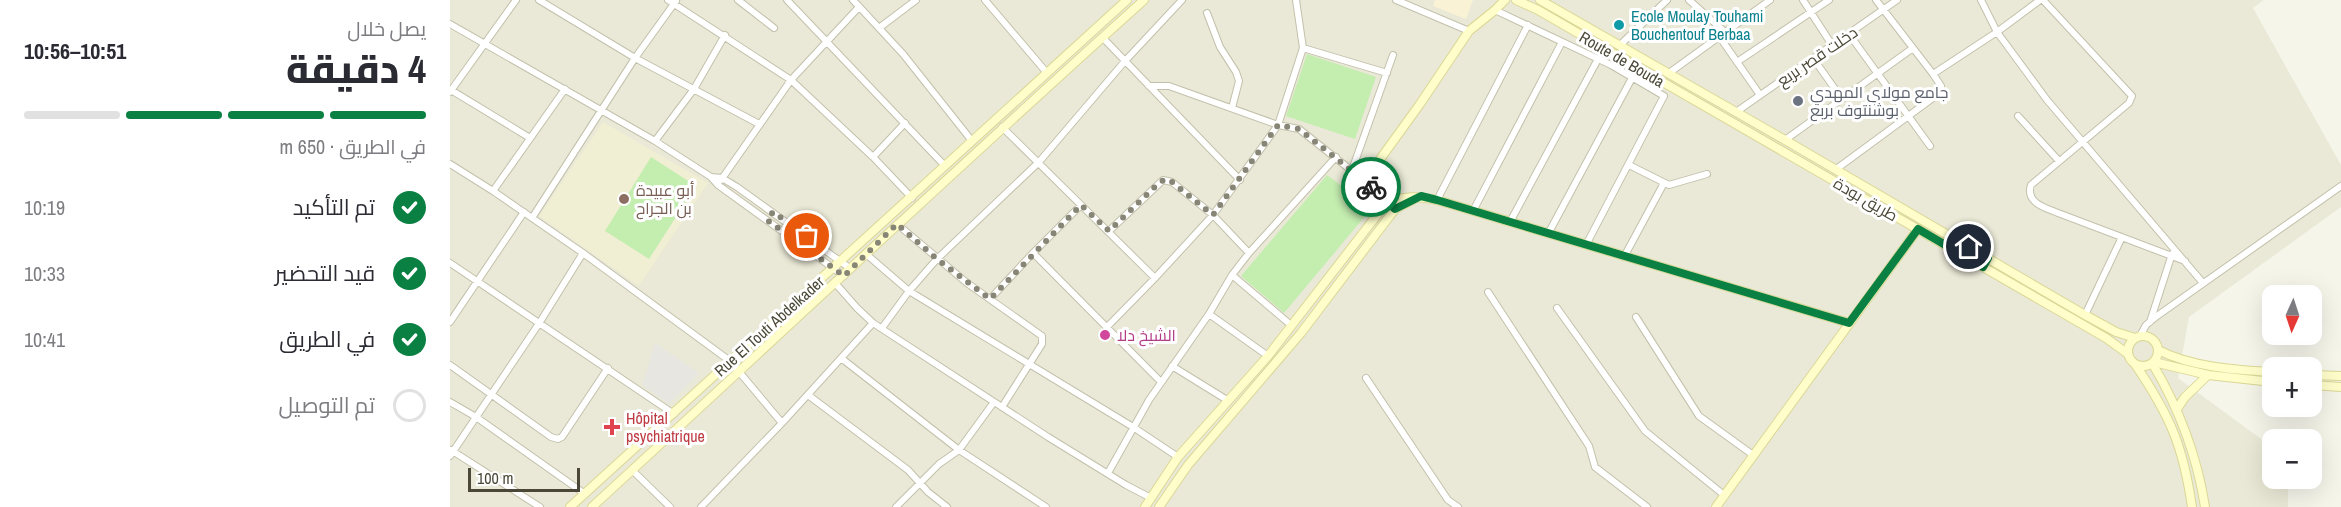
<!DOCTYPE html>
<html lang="ar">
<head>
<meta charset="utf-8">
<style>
	body { margin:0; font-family:"Archivo Narrow",Cairo,sans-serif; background:#f2f2f3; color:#2b2b33; direction:rtl; height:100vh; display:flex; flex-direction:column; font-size:22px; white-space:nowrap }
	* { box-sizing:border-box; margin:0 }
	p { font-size:20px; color:#7c7c81 }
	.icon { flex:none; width:33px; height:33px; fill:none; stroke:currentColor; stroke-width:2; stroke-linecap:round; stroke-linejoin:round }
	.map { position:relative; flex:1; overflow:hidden; direction:ltr }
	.side { display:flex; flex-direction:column; background:#fff; width:450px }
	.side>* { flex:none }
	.needle { width:39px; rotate:183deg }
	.tools { position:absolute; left:1812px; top:285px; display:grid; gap:12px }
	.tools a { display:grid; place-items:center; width:60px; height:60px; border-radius:12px; background:#fff; box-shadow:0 6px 24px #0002; font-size:30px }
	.scale { position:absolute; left:18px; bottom:15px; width:112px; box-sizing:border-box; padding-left:6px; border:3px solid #4b4837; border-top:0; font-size:16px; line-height:21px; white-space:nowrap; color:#4b4837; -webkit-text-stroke:4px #fff; paint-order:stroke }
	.pin { position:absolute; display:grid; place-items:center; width:51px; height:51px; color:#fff; margin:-26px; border:3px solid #fff; border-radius:50%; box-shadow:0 2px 6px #0007 }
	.courier { position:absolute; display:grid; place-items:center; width:60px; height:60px; margin:-30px; border:4px solid #0b8043; border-radius:50%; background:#fff; color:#222; box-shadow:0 2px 8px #0007 }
	.headline em { font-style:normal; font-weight:800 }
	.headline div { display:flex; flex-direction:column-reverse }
	.headline { display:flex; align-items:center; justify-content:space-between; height:102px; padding:0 24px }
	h1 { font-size:39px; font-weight:800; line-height:45px }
	.bar { display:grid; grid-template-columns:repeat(4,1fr); gap:9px 6px; align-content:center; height:72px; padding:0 24px }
	.bar i { height:8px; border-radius:4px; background:#e1e1e2 }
	.bar .active { background:#0b8043 }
	.bar p { grid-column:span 4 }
	ol { padding:0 24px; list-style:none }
	li { display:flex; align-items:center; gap:18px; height:66px }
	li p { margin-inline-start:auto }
	li .icon { padding:6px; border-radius:50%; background:#0b8043; color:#fff; stroke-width:4 }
	li:last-child { color:#7c7c81 }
	li i { width:33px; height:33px; border:3px solid #e1e1e2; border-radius:50% }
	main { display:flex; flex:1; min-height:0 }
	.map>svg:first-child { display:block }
	.residential { fill:#eae9d7 }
	.commercial { fill:#f9f2d4 }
	.education { fill:#f0efd3 }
	.green { fill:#c4edb0 }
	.parking { fill:#e7e6e1 }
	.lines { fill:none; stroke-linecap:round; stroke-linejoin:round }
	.street-casing { stroke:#c3c0ab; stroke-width:8 }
	.secondary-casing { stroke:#dad796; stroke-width:10 }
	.street { stroke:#fff; stroke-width:6 }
	.secondary { stroke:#fffecb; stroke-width:8 }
	.done { stroke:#878576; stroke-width:6; stroke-dasharray:0 10.8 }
	.route { stroke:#0b8043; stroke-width:8 }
	.culture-dot { fill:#0f9aa8; stroke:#fff; stroke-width:2 }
	.worship-dot { fill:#6b7280; stroke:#fff; stroke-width:2 }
	.education-dot { fill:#8d6e63; stroke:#fff; stroke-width:2 }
	.hotel-dot { fill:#d1479c; stroke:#fff; stroke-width:2 }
	.health-dot { fill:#e0444e; stroke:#fff; stroke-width:2 }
	.labels { text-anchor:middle; stroke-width:6; stroke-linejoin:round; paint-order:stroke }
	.culture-label { font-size:16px; fill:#0d838f; stroke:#fff; text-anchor:start }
	.street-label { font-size:16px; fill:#4b4837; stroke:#fff }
	.worship-label { font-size:16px; fill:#5b616d; stroke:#fff; text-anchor:start }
	.education-label { font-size:16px; fill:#785e54; stroke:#fff; text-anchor:start }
	.hotel-label { font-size:16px; fill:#b23c85; stroke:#fff; text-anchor:start }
	.health-label { font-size:16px; fill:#be3a42; stroke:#fff; text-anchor:start }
</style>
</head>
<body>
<main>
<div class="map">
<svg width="1891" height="507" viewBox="0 0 1891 507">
	<rect width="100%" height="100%" fill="#f6f5ea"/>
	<path class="residential" d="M0,0H1814L1803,8L1891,165V207L1739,317L1728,378L1822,447V478L1838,479V507H0Z"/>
	<path class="commercial" d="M985,0H1023L1016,19L983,6Z"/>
	<path class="education" d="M153,122L258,183L189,286L89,216Z"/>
	<path class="green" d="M857,54L926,77L905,139L836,116Z
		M201,157L246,186L199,259L155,231Z
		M877,175L922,208L834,313L791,276Z"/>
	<path class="parking" d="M205,343L249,373L219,404L192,385Z"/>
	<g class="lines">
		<g class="street-casing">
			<path id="street" d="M89,0L185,58L309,124
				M218,0L341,80L423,157L462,198
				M288,0L324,28
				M337,0L495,166
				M403,0L453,54L522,141
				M535,0L597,73
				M846,0L853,48
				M946,0L1019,31
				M1239,0L1275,32
				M1353,0L1382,45
				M1531,0L1547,32L1597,100L1753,283
				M1593,0L1682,96L1679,103L1581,185C1575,203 1596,208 1608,213L1735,261
				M1045,10L1161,65L1214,96L1136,245
				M757,13L770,47L786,72L789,81L782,108
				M0,24L205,141L261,177
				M429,28L466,0
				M1399,34L1480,146
				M1269,36L1310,95
				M652,37L790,180
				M1169,46L1217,0
				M1363,58L1392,99
				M1287,62L1379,0
				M1219,73L1320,0
				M1483,74L1547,32L1590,0
				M699,86H719L828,125L849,129L911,178L917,179
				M1,90L80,138
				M0,92L66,0
				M1286,112L1447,0
				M1568,116L1609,161
				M552,127L705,278L763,215L799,253
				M1335,140L1463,48
				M205,141L244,89L275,35
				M423,157L455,123
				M0,164L43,191L133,253L280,361L332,423
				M1179,165L1219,185L1257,174
				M902,170L943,55
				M1385,170L1491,92V86L1483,74L1426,0
				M271,180L341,80L409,7
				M43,191L115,89
				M987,200L1078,25
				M1023,211L1112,42
				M82,218L185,58L226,1
				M1060,222L1148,59
				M447,224L517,283L592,336V344L552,407
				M659,231L713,180L722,182L763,215L828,125L853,48L937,73
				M1098,234L1182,78
				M583,253L631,205
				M416,254L459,291L683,427L728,457
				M1174,257L1214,183
				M0,263L224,414
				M782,275L842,326
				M394,276L268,185L261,177L272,178L287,187L401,269
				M1038,292L1139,446L1145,467L1197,507
				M540,299L583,253L711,382
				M1107,308L1195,431L1274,495
				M759,314L818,356
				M1635,315L1672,237
				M1186,317L1249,416L1303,455
				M0,322L74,212
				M1700,322L1722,254
				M423,323L598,437L676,485L701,498
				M657,327L705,278
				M432,328L459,291L487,259L589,162L675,61L732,0
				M1690,336L1696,325L1707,316L1891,186
				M391,358L509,450L596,507
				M0,365L101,437L108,439L112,437L158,368
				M722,366L777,400
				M916,378L998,500L1008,507
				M358,395L458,470L478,492L497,507
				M0,402L26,417L135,494
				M1,450L90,507
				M0,456L90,322L133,253
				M182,470L220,507
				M658,473L699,400L759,314L782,275L799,253L886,157
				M251,507L332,423L423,323L407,308L386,284
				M446,507L489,464L509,450L544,402"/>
		</g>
		<g class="secondary-casing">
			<path id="secondary" d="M1066,0L1088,10L1656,338L1678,354
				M1090,0L1335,140L1635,315L1666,332L1685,338
				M940,204L919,185L918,176L970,104L1019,31L1045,10L1055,0
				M1678 351a15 15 0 1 1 30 0a15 15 0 1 1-30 0Z
				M1708,350C1742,367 1784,370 1822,372
				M1704,362L1758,375L1822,382
				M1702,363C1729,408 1747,455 1755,507
				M1685,364C1720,416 1733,445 1742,507
				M1862,375L1891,376
				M1862,385L1891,387
				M1727,409L1735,397L1758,375
				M120,507L677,0
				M142,507C326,338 508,167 694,0
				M695,507L728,457L818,356L937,202C955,196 969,196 987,200L1399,323
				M709,507L738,465L851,333L945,209L966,198
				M1266,507L1468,229"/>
		</g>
		<use href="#street" class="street"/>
		<use href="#secondary" class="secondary"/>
	</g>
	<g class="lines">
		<path class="done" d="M357,236L323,212L317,220L394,276L447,224L487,259L540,299L631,205L659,231L710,182L716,179L722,182L763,215L828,125L849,129L911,178L917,179L921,187"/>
		<path class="route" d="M921,187L945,209L971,196L987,200L1399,323L1468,229L1533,267L1538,258L1519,247"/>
	</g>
	<circle class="culture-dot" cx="1169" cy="25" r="6"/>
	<circle class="worship-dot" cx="1348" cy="101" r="6"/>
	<circle class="education-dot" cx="174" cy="199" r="6"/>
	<circle class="hotel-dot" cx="655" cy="335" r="6"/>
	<path class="health-dot" d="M159 418h6v6h6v6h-6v6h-6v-6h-6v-6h6z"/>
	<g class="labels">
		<g class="culture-label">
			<text x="1181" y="22">Ecole Moulay Touhami<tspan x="1181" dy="18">Bouchentouf Berbaa</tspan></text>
		</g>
		<g class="street-label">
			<text transform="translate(1367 56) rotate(-34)" y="6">دخلت قصر بربع</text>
			<text transform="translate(1172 59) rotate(30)" y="6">Route de Bouda</text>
			<text transform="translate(1416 199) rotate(30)" y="6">طريق بودة</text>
			<text transform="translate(319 326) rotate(-42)" y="6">Rue El Touti Abdelkader</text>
		</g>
		<g class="worship-label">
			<text x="1360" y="98">جامع مولاي المهدي<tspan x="1360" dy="18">بوشنتوف بربع</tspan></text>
		</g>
		<g class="education-label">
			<text x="186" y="196">أبو عبيدة<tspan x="186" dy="18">بن الجراح</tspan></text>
		</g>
		<g class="hotel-label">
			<text x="667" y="341">الشيخ دلا</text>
		</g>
		<g class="health-label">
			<text x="176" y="424">Hôpital<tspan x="176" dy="18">psychiatrique</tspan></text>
		</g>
	</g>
</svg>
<div class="tools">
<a><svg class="needle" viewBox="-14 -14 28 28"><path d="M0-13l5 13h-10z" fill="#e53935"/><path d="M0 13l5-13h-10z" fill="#7c7c81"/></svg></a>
<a>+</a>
<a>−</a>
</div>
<div class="scale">100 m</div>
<div class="pin" style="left:357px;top:236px;background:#ea580c"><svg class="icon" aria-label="bag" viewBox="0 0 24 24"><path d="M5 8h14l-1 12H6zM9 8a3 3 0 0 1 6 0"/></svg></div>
<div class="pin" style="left:1519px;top:247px;background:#1f2937"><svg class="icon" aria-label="home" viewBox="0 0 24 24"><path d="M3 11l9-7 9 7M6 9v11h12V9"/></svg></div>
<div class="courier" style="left:921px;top:187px"><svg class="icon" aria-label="bike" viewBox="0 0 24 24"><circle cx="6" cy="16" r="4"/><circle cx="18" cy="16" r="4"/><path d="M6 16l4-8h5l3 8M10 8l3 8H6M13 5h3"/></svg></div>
</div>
<section class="side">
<div class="headline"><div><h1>4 دقيقة</h1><p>يصل خلال</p></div><em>10:51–10:56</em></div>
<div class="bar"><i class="active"></i><i class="active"></i><i class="active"></i><i></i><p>في الطريق · 650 m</p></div>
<ol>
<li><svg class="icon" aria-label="check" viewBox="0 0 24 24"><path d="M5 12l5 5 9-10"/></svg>تم التأكيد<p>10:19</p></li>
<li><svg class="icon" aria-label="check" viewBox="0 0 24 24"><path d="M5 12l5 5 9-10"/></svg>قيد التحضير<p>10:33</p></li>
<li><svg class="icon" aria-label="check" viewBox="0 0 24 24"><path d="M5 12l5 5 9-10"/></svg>في الطريق<p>10:41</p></li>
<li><i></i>تم التوصيل</li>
</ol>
</section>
</main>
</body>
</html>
